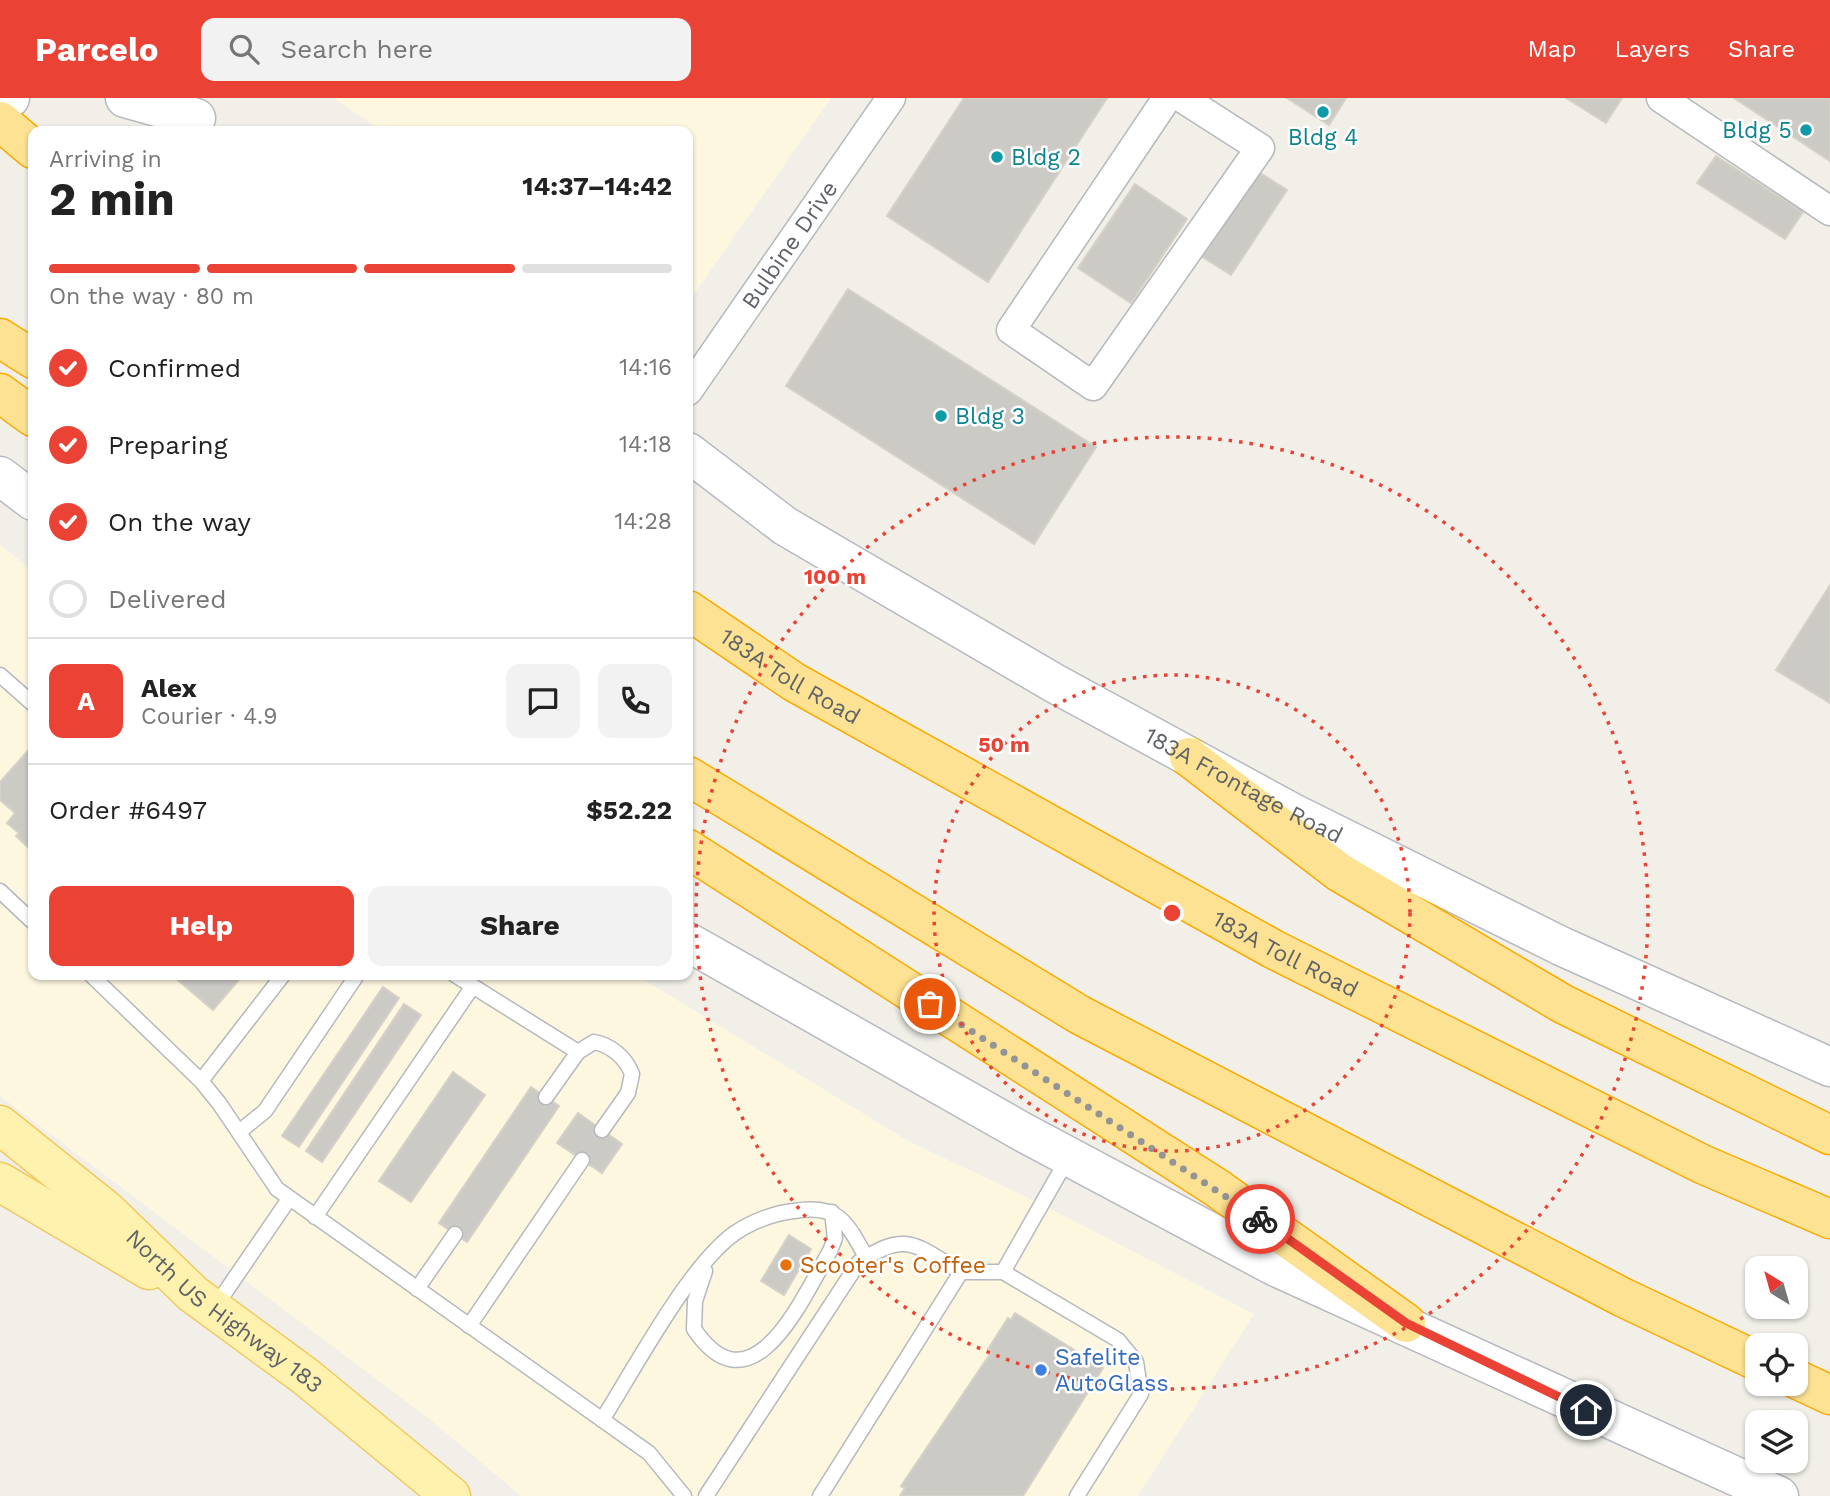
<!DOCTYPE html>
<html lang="en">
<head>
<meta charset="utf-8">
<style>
	body { margin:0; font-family:"Work Sans",sans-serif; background:#f2f2f2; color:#222; height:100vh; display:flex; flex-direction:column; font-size:26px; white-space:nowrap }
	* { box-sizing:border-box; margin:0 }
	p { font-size:23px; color:#767676 }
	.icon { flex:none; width:38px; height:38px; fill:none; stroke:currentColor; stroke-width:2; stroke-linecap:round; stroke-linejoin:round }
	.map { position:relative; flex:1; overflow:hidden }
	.details { position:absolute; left:28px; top:28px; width:665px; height:854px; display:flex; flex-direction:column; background:#fff; border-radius:14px; box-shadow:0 2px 5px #0004 }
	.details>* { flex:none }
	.needle { width:46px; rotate:323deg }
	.buttons { position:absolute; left:1745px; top:1158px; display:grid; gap:14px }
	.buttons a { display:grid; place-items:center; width:63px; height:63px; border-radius:14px; background:#fff; box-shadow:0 2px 5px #0004; font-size:35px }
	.pin { position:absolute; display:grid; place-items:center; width:60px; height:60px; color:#fff; margin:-30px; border:4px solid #fff; border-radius:50%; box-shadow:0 2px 7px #0007 }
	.courier { position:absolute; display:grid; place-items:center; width:70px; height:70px; margin:-35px; border:5px solid #ea4335; border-radius:50%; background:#fff; color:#222; box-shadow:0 2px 9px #0007 }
	.overview em { font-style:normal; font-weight:700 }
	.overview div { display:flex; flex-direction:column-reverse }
	.overview { display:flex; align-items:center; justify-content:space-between; height:119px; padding:0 21px }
	h1 { font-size:46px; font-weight:700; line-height:52px }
	.bar { display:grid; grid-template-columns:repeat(4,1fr); gap:10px 7px; align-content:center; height:84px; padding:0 21px }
	.bar i { height:9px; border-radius:5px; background:#e0e0e0 }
	.bar .current { background:#ea4335 }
	.bar p { grid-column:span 4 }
	.line { display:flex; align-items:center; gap:18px; padding:0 21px; border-top:2px solid #e0e0e0 }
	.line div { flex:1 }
	.round { display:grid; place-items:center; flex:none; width:74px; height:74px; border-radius:14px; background:#f2f2f2 }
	ol { padding:0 21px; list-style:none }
	li { display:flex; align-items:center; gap:21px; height:77px }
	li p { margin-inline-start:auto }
	li .icon { padding:7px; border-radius:50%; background:#ea4335; color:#fff; stroke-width:4 }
	li:last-child { color:#767676 }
	li i { width:38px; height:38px; border:4px solid #e0e0e0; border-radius:50% }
	.primary-button { display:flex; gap:14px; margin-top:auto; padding:14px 21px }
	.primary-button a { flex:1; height:80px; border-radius:14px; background:#ea4335; color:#fff; font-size:28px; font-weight:700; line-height:80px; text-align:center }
	.primary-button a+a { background:#f2f2f2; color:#222 }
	header { display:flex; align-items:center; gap:42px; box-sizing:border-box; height:98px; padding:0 35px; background:#ea4335; color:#fff }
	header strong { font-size:33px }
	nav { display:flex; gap:38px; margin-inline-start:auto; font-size:24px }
	.search { width:490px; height:63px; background:#f2f2f2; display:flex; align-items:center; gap:18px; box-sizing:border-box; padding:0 24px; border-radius:14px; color:#767676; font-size:26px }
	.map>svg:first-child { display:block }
	.commercial { fill:#fef7e0 }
	.building { fill:#cccac5; stroke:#d6d1c6; stroke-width:2 }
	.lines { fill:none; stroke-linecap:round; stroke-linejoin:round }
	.lane-casing { stroke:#b5b8bc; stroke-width:17 }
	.street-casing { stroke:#b5b8bc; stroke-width:31 }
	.secondary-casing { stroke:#b6babf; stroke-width:41 }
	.primary-casing { stroke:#f2c960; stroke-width:41 }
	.highway-casing { stroke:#f9ab00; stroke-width:41 }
	.lane { stroke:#fff; stroke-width:14 }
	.street { stroke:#fff; stroke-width:28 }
	.secondary { stroke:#fff; stroke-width:38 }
	.primary { stroke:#fff2af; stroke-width:38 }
	.highway { stroke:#fde293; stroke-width:38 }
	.done { stroke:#929495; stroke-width:7; stroke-dasharray:0 12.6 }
	.route { stroke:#ea4335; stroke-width:9 }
	.ring { fill:none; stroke:#ea4335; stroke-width:3.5; stroke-dasharray:3.5 7 }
	.culture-dot { fill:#0f9aa8; stroke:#fff; stroke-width:2.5 }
	.food-dot { fill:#e8710a; stroke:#fff; stroke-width:2.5 }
	.shop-dot { fill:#3f7fe0; stroke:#fff; stroke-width:2.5 }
	.labels { text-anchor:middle; stroke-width:5; stroke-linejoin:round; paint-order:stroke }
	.culture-label { font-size:23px; fill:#0d838f; stroke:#fff; text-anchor:start }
	.street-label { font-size:23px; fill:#5f6368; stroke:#fff }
	.food-label { font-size:23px; fill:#c56008; stroke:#fff; text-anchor:start }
	.shop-label { font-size:23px; fill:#366cbe; stroke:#fff; text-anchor:start }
	.centre { fill:#ea4335; stroke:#fff; stroke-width:3.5 }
	.ring-label { font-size:21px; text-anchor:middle; font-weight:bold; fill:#ea4335; stroke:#fff; stroke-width:5; stroke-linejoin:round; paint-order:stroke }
</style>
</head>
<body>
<header>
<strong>Parcelo</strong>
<div class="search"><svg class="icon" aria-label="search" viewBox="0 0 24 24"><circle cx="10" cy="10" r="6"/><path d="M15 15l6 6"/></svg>Search here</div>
<nav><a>Map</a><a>Layers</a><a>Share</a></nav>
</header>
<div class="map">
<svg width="1830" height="1398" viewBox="0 0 1830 1398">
	<rect width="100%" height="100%" fill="#f1efe8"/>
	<path class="commercial" d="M334,0H831L688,205V33H382Z
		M0,447L33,473V877H636L910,1044L1041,1106L1254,1216L1138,1398H521L432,1323L0,998Z"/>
	<path class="building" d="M964,0H1107L988,184L887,118Z
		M1287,0H1346L1329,27Z
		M1566,0H1622L1606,25Z
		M1734,0H1830V63Z
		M1716,58L1803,114L1785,141L1697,85Z
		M1257,73L1287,92L1231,177L1201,158Z
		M1135,86L1187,121L1131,205L1078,170Z
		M848,191L1096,349L1034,446L786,288Z
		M1830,487V605L1776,572Z
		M33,647V754L16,738L19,735L7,725L15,715L0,702V684Z
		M172,877H243L213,912Z
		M383,889L399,900L299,1049L282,1038Z
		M404,906L421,917L322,1064L306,1053Z
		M453,974L485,997L411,1104L379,1083Z
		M531,989L559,1008L467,1144L439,1125Z
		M578,1015L622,1046L602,1075L557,1045Z
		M789,1137L811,1151L784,1197L761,1183Z
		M1015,1215L1103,1270L1023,1398H900L905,1390L901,1388L992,1253L988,1251L1008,1220L1011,1222Z"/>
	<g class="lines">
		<g class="lane-casing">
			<path id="lane" d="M0,577L33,606
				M0,793L33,824
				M91,877L201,983L219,1005L277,1091L649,1355L684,1398
				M455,877L578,954
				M201,983L283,877
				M546,999L578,954L594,944C611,947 626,960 632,976L628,995L602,1032
				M239,1034L265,1013L357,877
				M1068,1060L1003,1174L1118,1242L1136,1264L1141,1296L1077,1398
				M315,1119L473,888
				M705,1173L695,1203L694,1231C752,1317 802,1201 830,1153L835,1140L832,1114
				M417,1191L455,1136
				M215,1209L289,1101
				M469,1228L582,1062
				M602,1322C634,1272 689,1167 735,1135C751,1124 774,1115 794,1113C838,1106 846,1123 866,1159
				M706,1398L859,1164C907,1132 915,1147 961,1174
				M820,1398L961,1174H1003"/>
		</g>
		<g class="street-casing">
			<g id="street">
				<path d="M1167,0L1011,232L1093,288L1260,50L1182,0"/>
				<path d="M1661,0L1830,113"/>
				<path id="s1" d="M688,293L891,0"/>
			</g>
		</g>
		<g class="secondary-casing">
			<g id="secondary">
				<path d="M125,0L196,20"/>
				<path d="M0,4L10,0"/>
				<path id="s2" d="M688,354L785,428L1054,585L1291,714L1561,848L1830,969"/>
				<path d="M0,378L33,403"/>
				<path d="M688,844L1019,1032L1274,1168L1779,1398"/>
			</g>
		</g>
		<g class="primary-casing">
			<g id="primary">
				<path id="s3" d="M0,1027L106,1112L193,1196L305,1278L451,1398"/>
				<path d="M0,1084L149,1172"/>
			</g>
		</g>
		<g class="highway-casing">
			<g id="highway">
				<path d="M0,23L33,51"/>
				<path d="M0,240L33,261"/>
				<path d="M0,295L33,319"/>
				<path id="s4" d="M688,512L794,584L1273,851L1702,1066L1830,1121"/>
				<path d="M1189,659L1339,774L1563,906L1830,1037"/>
				<path d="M688,678L1080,917L1622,1199L1757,1263"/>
				<path d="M688,751L1217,1090L1406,1225"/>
				<path d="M1796,1281L1830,1297"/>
			</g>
		</g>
		<use href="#lane" class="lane"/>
		<use href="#street" class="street"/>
		<use href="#secondary" class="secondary"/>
		<use href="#primary" class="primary"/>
		<use href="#highway" class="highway"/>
	</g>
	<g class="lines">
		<path class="done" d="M930,906L1260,1121"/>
		<path class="route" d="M1260,1121L1406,1225L1586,1312"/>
	</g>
	<g class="ring">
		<circle cx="1172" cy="815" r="238"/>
		<circle cx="1172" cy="815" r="476"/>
	</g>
	<g class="culture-dot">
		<circle cx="1323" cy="14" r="7"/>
		<circle cx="1806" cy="32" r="7"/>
		<circle cx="997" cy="59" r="7"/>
		<circle cx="941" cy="318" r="7"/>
	</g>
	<circle class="food-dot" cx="786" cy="1167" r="7"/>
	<circle class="shop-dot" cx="1041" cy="1272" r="7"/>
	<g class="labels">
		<g class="culture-label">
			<text x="1792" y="40" text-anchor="end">Bldg 5</text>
			<text x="1323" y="47" text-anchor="middle">Bldg 4</text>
			<text x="1011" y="67">Bldg 2</text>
			<text x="955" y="326">Bldg 3</text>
		</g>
		<g class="street-label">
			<text dy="8" stroke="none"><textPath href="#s1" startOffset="178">Bulbine Drive</textPath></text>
			<text dy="8" stroke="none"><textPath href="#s4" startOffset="122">183A Toll Road</textPath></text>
			<text dy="8" stroke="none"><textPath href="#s2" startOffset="649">183A Frontage Road</textPath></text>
			<text dy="8" stroke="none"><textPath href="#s4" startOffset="690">183A Toll Road</textPath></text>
			<text dy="8" stroke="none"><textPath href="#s3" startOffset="292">North US Highway 183</textPath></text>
		</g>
		<g class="food-label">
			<text x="800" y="1175">Scooter's Coffee</text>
		</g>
		<g class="shop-label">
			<text x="1055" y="1267">Safelite<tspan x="1055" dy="26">AutoGlass</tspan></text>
		</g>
	</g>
	<circle cx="1172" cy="815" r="10" class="centre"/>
	<g class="ring-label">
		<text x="835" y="486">100 m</text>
		<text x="1004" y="654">50 m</text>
	</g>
</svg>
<div class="buttons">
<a><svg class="needle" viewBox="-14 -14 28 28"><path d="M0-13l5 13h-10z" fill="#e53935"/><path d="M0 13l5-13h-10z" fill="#767676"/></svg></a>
<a><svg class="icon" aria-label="locate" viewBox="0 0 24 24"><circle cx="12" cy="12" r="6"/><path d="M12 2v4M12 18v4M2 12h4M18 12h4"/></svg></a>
<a><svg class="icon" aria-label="layers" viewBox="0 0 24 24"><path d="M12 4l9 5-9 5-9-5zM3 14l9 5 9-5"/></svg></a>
</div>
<div class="pin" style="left:930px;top:906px;background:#ea580c"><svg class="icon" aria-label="bag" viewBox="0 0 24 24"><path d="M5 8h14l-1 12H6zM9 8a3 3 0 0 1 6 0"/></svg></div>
<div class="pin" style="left:1586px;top:1312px;background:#1f2937"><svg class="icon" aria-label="home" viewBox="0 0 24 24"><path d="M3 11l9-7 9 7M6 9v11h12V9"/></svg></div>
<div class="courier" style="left:1260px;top:1121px"><svg class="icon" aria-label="bike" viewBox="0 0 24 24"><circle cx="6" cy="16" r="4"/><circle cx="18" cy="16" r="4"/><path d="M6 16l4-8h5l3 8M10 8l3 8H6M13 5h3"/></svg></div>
<section class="details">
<div class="overview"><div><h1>2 min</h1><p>Arriving in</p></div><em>14:37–14:42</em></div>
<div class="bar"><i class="current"></i><i class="current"></i><i class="current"></i><i></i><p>On the way · 80 m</p></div>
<ol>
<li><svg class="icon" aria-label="check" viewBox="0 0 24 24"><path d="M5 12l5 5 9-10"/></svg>Confirmed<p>14:16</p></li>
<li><svg class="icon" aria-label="check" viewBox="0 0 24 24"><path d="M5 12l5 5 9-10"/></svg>Preparing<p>14:18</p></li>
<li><svg class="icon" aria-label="check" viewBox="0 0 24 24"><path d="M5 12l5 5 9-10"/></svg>On the way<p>14:28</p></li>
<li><i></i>Delivered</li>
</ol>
<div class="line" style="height:126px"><b class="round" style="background:#ea4335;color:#fff">A</b><div><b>Alex</b><p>Courier · 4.9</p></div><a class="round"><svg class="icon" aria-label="chat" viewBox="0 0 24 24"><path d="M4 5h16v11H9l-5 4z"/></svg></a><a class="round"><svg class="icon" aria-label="phone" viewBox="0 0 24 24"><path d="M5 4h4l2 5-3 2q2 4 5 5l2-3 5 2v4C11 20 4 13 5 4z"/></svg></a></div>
<div class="line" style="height:91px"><div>Order #6497</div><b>$52.22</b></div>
<div class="primary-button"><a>Help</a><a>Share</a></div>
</section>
</div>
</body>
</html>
